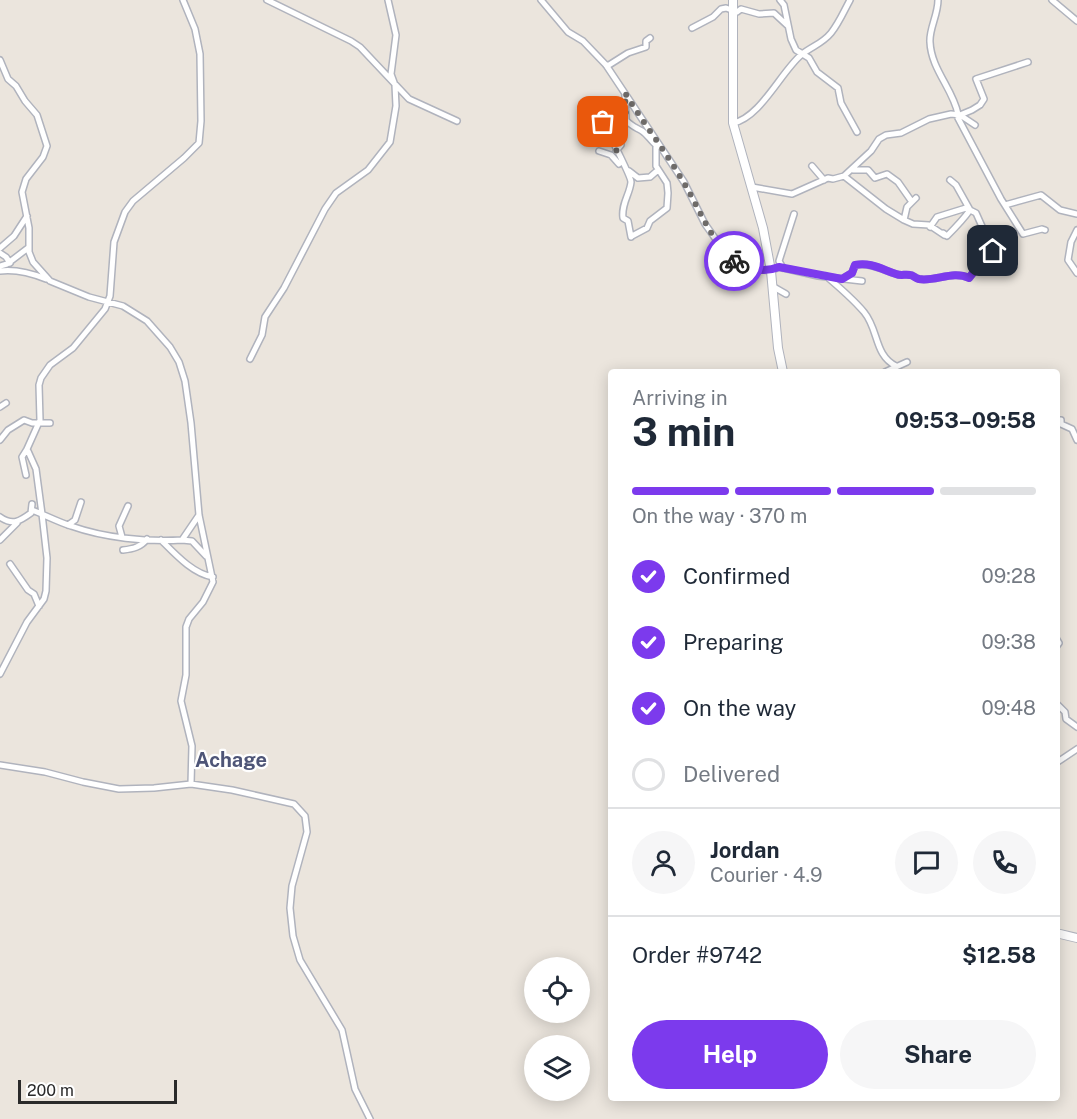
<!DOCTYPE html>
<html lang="en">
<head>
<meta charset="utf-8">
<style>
	body { margin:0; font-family:"Public Sans",sans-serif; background:#f6f6f7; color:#1f2937; height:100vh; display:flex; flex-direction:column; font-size:22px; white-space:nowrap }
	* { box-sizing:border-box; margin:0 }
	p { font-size:20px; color:#747a83 }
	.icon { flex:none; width:33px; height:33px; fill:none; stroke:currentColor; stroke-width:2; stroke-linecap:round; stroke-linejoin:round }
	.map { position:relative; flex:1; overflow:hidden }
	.drawer { position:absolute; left:608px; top:369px; width:452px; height:732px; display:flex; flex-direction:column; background:#fff; border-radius:6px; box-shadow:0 3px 15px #0003 }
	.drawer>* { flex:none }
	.tools { position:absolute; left:524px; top:957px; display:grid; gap:12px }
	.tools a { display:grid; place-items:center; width:66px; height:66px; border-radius:50%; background:#fff; box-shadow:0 3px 15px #0003; font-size:30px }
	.scale { position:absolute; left:18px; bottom:15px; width:159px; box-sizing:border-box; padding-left:6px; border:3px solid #2a2a2a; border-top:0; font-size:16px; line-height:21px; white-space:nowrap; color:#2a2a2a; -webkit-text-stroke:4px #fff; paint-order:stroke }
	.pin { position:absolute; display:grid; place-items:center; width:51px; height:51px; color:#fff; margin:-26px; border-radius:12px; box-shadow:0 3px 9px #0006 }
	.courier { position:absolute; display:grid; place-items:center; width:60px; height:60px; margin:-30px; border:4px solid #7c3aed; border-radius:50%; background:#fff; color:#222; box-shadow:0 2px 8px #0007 }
	.summary em { font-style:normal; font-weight:700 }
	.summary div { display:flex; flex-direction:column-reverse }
	.summary { display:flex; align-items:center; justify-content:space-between; height:102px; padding:0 24px }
	h1 { font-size:39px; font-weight:700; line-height:45px }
	.bar { display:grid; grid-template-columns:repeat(4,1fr); gap:9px 6px; align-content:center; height:72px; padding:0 24px }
	.bar i { height:8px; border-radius:4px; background:#e0e1e3 }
	.bar .active { background:#7c3aed }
	.bar p { grid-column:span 4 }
	.line { display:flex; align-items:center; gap:15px; padding:0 24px; border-top:2px solid #e0e1e3 }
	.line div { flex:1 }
	.round { display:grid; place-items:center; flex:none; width:63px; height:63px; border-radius:32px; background:#f6f6f7 }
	ol { padding:0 24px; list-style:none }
	li { display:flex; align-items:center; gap:18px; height:66px }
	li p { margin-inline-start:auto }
	li .icon { padding:6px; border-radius:50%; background:#7c3aed; color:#fff; stroke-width:4 }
	li:last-child { color:#747a83 }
	li i { width:33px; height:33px; border:3px solid #e0e1e3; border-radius:50% }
	.cta { display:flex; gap:12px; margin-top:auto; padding:12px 24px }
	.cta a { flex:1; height:69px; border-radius:36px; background:#7c3aed; color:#fff; font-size:24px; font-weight:700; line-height:69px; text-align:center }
	.cta a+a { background:#f6f6f7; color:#1f2937 }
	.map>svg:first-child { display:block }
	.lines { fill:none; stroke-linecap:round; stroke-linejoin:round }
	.street-casing { stroke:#b0b3bd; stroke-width:8 }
	.secondary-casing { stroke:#b0b3bd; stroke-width:10 }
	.street { stroke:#fff; stroke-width:5 }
	.secondary { stroke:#fff; stroke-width:8 }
	.done { stroke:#6e6b69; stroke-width:6; stroke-dasharray:0 10.8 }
	.route { stroke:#7c3aed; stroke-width:8 }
	.labels { text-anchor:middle; stroke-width:4.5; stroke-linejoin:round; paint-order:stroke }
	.quarter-label { font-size:20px; font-weight:bold; fill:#4e5577; stroke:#fff }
</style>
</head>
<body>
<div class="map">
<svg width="1077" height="1119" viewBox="0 0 1077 1119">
	<rect width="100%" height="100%" fill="#ebe5dd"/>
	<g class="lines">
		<g class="street-casing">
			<path id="street" d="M267,0L351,41L360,47L409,99L457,121
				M541,0L568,32L583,41L606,65L684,182L705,224L727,255L736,263L749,268L771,271L779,267L818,276L862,281
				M780,0L784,5L791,39L796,50L809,58L817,72L838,88L841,103L857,132
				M938,0C938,15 929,29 930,42C931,69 953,89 958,114
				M1052,0L1077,21
				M692,28L713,17L721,9L726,8L737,12L741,9L759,14L774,13L788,26
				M0,60L8,79L16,86L25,101L37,115L47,146L43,157L26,179L22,192L29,228V252L33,262L50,281L89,297L123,306L147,321L170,347L179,362L185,381L191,423L199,515L213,582L203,602L189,619L186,627V675L181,701L192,746L191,784
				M606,65H609L628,53L646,47V41L650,38
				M960,115L958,118L1001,199L1023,234L1042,229L1045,230
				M960,115L975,125
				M626,120C631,126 635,127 642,131C647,134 651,141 656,145V166L667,183L668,193L667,208L650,221L647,228L632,236
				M603,122C608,132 631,176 631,182C630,194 621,204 623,218L628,221L631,237
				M733,123C760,118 781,72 801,55C812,46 822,44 831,33C839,23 844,11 850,0
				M599,151L611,155L619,164
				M616,151L621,145C620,134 614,127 626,120L625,95
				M812,166L824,180
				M853,170H868L875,178L887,174L898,182L912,202
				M629,171L638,178L650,177L658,170
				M844,176L871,151L879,139L886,135L901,133L929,119L951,114L960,115L972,110L980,105L984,99L976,79L1028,62
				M752,187L792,194L828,178L833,179L844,176L886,209L904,220L913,224L929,225L944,235L943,233L947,236C956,227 963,220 970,210L956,185L950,180
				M1005,205L1041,195L1060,210L1077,214
				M904,220L907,207L916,198
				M1077,230L1071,242L1068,260L1077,273
				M0,248L14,236L27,216
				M0,253L6,257L10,263
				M0,266L7,264L28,248
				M783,268L779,261L794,214
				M0,271C16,269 31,273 46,279
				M826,276C839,287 853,299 864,312C879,330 874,355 896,366L895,372
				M842,279L852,273L855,265C871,263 881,269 896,274C901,276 905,274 910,275C913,275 916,278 919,279C935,282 953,270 969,278L983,260L993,251L976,213L966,208L937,217L930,227
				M772,286L786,294
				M250,359L262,335L265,317L284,288L325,209L336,193L368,170L390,142L396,106L395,85L391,74L396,35L388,0
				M885,372L907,362
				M0,407L6,403
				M1056,420H1061V424L1072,429L1077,440
				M0,440L8,430L24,420L32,423H50
				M26,475L22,457L27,449
				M32,510C45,515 58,522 71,526C105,538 146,542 182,540L199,515
				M0,517C13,526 20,521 31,513L32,504
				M68,525L75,520L81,502
				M122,537L119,526L128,506
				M0,540L17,523
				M161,540C175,554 193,574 213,577
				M182,540L192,541L206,556
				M123,550C133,549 141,547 147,539
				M10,564L28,590L34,594L39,606
				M1056,638L1059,643L1056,647
				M0,674L27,622L44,599L46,591L47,558L42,514L36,469L27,449L40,420L39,385L41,378L50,365L73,348L105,309L110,296L114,242L125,212L133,201L184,158L199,143L201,121L200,54L195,29L183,0
				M1056,703L1065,712L1066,719L1077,727
				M1056,763L1077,749
				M0,765L45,772L83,782L119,789L154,788L191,784L232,790L294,804L305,816L307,832L292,886L290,908L293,936L300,960L342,1030L355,1089L370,1119"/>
		</g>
		<g class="secondary-casing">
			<path id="secondary" d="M733,0V123L763,228L771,271L778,348L783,372
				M1056,933L1077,938"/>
		</g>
		<use href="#street" class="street"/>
		<use href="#secondary" class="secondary"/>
	</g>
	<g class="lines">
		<path class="done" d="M603,122L616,151L621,145C619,134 614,127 626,120L625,93C644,124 666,152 684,183C700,210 711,241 734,261"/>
		<path class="route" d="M734,261C747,269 764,273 779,267L842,279L852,273L855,265C871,262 881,269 896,274C901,276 905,274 910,275C913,275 915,278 919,279C935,282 953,270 969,278L983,260L993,251"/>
	</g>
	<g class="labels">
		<g class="quarter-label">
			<text x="231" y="767">Achage</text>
		</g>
	</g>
</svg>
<div class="tools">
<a><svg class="icon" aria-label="locate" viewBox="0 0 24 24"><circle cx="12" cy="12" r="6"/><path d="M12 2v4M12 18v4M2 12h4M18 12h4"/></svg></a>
<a><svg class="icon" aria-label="layers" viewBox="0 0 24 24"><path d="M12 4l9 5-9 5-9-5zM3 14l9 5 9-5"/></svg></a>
</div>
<div class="scale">200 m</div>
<div class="pin" style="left:603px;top:122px;background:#ea580c"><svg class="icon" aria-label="bag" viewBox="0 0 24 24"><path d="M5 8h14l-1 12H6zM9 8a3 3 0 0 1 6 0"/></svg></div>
<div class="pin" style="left:993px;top:251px;background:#1f2937"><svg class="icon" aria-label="home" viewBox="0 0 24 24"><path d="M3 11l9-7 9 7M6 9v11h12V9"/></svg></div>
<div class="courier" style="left:734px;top:261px"><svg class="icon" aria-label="bike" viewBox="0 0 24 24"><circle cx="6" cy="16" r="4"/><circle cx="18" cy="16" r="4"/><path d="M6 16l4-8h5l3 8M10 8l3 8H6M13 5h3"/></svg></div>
<section class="drawer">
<div class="summary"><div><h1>3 min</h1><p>Arriving in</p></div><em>09:53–09:58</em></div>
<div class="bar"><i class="active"></i><i class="active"></i><i class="active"></i><i></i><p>On the way · 370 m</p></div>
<ol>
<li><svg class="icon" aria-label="check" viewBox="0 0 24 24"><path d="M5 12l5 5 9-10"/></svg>Confirmed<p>09:28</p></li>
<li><svg class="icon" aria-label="check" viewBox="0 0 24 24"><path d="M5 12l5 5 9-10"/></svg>Preparing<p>09:38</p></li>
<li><svg class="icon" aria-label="check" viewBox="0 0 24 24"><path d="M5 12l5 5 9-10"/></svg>On the way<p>09:48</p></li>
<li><i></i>Delivered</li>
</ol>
<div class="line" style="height:108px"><a class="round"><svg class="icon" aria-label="person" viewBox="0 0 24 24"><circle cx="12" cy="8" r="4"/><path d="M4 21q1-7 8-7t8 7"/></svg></a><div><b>Jordan</b><p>Courier · 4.9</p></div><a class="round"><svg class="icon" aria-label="chat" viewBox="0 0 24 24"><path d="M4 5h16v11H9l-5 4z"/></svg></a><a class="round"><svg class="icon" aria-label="phone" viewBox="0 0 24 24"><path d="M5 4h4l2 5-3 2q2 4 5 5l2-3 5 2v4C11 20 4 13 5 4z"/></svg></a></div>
<div class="line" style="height:78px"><div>Order #9742</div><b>$12.58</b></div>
<div class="cta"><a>Help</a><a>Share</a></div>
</section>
</div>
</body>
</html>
